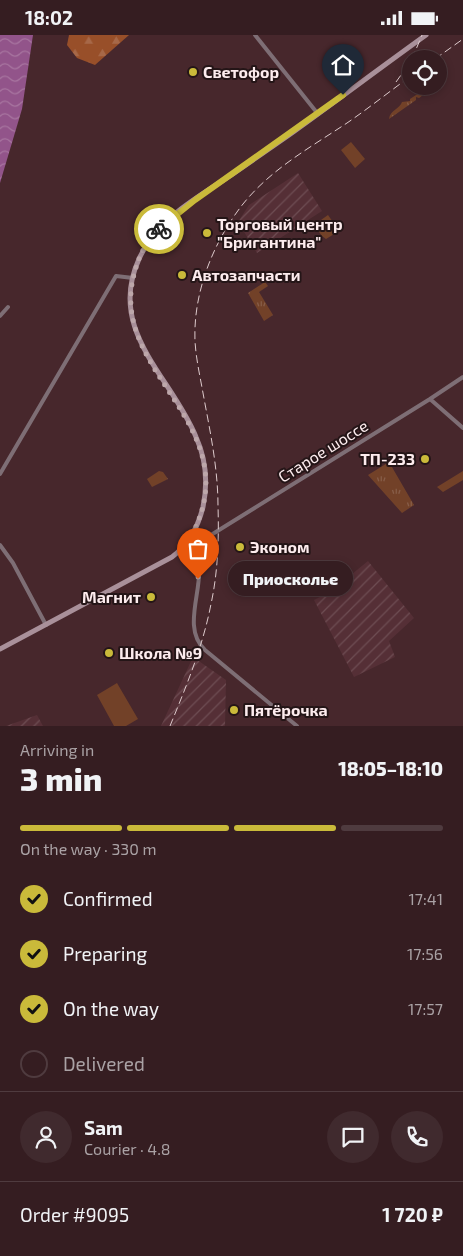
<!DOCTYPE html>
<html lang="en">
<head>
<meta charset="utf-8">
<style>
	body { margin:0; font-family:"Exo 2",sans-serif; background:#402a2e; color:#f1f3f6; height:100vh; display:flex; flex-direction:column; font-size:19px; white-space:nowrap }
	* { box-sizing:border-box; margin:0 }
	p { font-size:16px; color:#aaa2a5 }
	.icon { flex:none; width:28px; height:28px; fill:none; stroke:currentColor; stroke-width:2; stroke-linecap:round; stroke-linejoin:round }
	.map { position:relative; height:691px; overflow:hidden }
	.sheet { display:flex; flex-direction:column; background:#351d21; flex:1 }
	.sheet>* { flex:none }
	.fabs { position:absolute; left:402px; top:15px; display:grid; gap:10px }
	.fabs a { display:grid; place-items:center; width:45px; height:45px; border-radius:50%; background:#351d21; box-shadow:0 2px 8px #0003,0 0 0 1px #4f3b3f; font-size:25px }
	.pin { position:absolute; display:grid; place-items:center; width:42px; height:42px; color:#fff; margin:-51px -21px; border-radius:50% 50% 50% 0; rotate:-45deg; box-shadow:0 0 5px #0007 }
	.pin .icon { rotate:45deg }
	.courier { position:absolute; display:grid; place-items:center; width:50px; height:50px; margin:-25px; border:4px solid #caba3a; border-radius:50%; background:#fff; color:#222; box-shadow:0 1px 6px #0007 }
	.bubble { position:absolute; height:35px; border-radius:18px; background:#351d21; box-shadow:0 2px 8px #0003,0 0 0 1px #4f3b3f; font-size:16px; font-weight:800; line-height:35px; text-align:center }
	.head em { font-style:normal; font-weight:800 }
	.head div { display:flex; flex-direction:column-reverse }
	.head { display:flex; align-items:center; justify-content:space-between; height:85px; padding:0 20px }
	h1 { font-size:32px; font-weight:800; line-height:38px }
	.bar { display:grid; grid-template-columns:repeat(4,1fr); gap:8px 5px; align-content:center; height:60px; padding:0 20px }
	.bar i { height:6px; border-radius:4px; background:#4f3b3f }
	.bar .current { background:#caba3a }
	.bar p { grid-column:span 4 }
	.line { display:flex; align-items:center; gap:12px; padding:0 20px; border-top:1px solid #4f3b3f }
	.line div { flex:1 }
	.round { display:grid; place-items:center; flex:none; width:52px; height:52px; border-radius:26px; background:#402a2e }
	ol { padding:0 20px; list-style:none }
	li { display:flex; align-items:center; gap:15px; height:55px }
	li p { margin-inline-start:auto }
	li .icon { padding:5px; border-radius:50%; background:#caba3a; color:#111; stroke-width:4 }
	li:last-child { color:#aaa2a5 }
	li i { width:28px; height:28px; border:2px solid #4f3b3f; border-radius:50% }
	.status { display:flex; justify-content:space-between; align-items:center; height:35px; padding:0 25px; background:#351d21; direction:ltr }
	.status svg { height:14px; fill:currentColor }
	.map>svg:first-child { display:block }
	.industrial { fill:url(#industrial-furrows) }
	.grass { fill:#724128 }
	.forest { fill:url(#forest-firs) }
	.park { fill:url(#park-tufts) }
	.water { fill:url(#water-waves) }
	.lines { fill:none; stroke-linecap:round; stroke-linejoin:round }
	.minor { stroke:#7e6e75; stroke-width:4 }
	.secondary { stroke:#a9909a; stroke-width:5 }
	.rail { stroke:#decbcd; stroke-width:1; stroke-dasharray:8 4; stroke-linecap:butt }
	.done { stroke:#bda7aa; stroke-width:5; stroke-dasharray:0 9 }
	.route { stroke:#caba3a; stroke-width:6 }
	.poi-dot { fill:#caba3a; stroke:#241517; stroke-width:2 }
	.labels { text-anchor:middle; stroke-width:4; stroke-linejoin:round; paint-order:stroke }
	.poi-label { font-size:16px; font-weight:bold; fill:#fdecee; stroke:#241517; text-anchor:start }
	.street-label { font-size:16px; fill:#fdecee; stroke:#241517 }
</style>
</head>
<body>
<div class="status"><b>18:02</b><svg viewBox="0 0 49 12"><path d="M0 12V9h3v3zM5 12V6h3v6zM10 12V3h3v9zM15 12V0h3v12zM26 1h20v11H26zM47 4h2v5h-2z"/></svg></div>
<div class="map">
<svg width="463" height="691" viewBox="0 0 463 691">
	<defs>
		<pattern id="industrial-furrows" width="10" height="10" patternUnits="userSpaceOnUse" patternTransform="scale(1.25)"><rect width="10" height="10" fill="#552f36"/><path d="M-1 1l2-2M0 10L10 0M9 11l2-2" fill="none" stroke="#6e4d53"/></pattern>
		<pattern id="forest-firs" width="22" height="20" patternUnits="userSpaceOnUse" patternTransform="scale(1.25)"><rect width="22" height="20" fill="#984f29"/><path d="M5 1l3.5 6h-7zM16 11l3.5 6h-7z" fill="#a76848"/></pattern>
		<pattern id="park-tufts" width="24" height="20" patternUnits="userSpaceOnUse" patternTransform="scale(1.25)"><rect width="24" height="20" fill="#724128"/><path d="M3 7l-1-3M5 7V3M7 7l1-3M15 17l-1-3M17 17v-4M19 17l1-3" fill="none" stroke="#875d48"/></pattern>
		<pattern id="water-waves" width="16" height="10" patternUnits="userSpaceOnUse" patternTransform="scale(1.25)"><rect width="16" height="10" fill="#92548a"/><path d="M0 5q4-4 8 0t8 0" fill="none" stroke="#a875a0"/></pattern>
	</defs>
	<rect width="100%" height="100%" fill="#47272c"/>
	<path class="industrial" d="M298,138L322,176L257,218L238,187L249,170Z
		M368,526L414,583L389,606L395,622L354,642L314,565L330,557Z
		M193,622L226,645L225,691H161Z
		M37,680L43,691H6Z"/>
	<path class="grass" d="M351,107L365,124L355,133L341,115Z
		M117,648L138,684L126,691H114L97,660Z"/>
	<path class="forest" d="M69,0H129L95,30L77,23L67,10Z"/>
	<path class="park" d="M419,58L423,60L419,63L416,62V65L389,84C390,75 400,74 402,67L410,66V64Z
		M328,180L339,196L326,204L322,201L314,190Z
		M265,247L268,251L259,257L273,280L264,286L248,258Z
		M389,427L414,470L402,478L368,440Z
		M159,436L163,437L168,444L152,452L147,444Z
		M463,436V445L443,457L437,452Z"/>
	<path class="water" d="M0,0H33L22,74L0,148Z"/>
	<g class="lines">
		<path class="minor" d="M255,0L318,79
			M0,281L8,272
			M430,364L463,393
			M0,439L116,241L133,243
			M189,505L200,504L211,500L430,364L463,342
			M189,505C194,512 198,521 199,530C202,557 182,594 205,615L297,691
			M0,510L13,528L46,590"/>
		<path class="secondary" d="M0,614L172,522C188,510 198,492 203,472C208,448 206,424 196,402C172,342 106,296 139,224C156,185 196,163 230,141C250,127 269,114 289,100C335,67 380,33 426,0"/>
		<path class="rail" d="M412,24L422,0
			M435,24L463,4
			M396,47L411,26
			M170,691C186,652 203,611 211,569C218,537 219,503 218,471C218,433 210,396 203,358C200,341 196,324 195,306C193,258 213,207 243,169C271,134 311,112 347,88C369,73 390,56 411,41"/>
	</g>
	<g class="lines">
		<path class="done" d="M159,194C147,206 139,220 135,236C104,339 255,390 189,505C197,517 199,530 198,544"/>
		<path class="route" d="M159,194L195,165L343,60"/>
	</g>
	<g class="poi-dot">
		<circle cx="193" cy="37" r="5"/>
		<circle cx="207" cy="198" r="5"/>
		<circle cx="182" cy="240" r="5"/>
		<circle cx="425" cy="424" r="5"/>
		<circle cx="240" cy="512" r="5"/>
		<circle cx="151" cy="562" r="5"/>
		<circle cx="109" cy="618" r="5"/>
		<circle cx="234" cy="675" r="5"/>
	</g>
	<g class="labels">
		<g class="poi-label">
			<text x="203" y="43">Светофор</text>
			<text x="217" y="195">Торговый центр<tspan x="217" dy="18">"Бригантина"</tspan></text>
			<text x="192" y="246">Автозапчасти</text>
			<text x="415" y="430" text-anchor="end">ТП-233</text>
			<text x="250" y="518">Эконом</text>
			<text x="141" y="568" text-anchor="end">Магнит</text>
			<text x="119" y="624">Школа №9</text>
			<text x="244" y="681">Пятёрочка</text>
		</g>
		<g class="street-label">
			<text transform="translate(323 416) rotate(-32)" y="6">Старое шоссе</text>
		</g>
	</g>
</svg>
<div class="fabs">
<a><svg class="icon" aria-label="locate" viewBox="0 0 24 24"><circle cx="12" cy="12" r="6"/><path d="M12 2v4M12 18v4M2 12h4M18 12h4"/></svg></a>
</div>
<div class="pin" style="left:198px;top:544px;background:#ea580c"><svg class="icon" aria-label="bag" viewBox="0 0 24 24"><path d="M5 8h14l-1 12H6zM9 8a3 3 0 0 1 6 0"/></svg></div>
<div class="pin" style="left:343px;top:60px;background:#1f2937"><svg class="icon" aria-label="home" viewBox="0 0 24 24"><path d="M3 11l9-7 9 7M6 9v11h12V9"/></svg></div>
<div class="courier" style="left:159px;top:194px"><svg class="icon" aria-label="bike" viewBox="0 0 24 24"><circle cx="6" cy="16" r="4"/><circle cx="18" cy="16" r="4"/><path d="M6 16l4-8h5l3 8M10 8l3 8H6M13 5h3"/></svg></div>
<div class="bubble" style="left:228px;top:526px;width:125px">Приосколье</div>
</div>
<section class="sheet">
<div class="head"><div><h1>3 min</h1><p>Arriving in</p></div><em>18:05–18:10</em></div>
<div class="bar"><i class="current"></i><i class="current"></i><i class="current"></i><i></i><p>On the way · 330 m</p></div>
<ol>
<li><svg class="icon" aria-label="check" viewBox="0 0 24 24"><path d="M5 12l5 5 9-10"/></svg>Confirmed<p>17:41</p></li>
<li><svg class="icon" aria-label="check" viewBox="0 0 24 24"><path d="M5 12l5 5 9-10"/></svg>Preparing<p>17:56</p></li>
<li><svg class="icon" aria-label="check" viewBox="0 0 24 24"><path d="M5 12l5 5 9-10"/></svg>On the way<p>17:57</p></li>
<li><i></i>Delivered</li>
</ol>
<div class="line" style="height:90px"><a class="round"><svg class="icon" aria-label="person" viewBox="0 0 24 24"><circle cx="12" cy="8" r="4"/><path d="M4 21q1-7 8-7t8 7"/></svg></a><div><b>Sam</b><p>Courier · 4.8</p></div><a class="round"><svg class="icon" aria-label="chat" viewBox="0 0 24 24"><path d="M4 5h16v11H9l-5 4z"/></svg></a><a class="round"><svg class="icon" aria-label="phone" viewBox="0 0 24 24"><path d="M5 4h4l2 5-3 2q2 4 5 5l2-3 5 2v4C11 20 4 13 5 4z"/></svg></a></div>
<div class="line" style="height:65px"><div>Order #9095</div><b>1 720 ₽</b></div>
</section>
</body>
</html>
